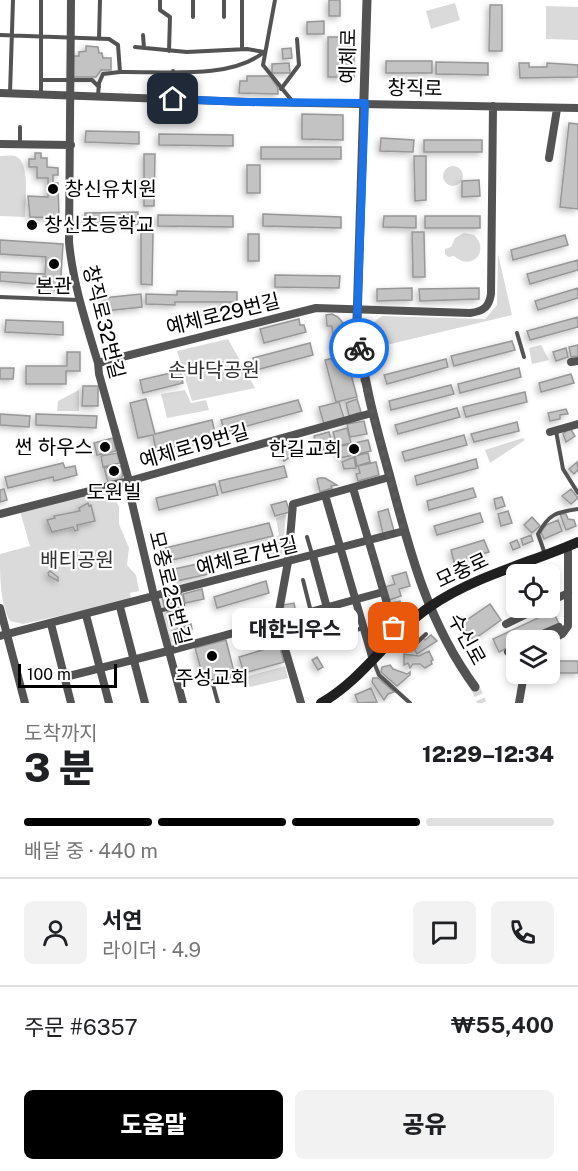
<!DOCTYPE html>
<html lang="ko">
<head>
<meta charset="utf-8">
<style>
	body { margin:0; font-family:"Public Sans","Noto Sans KR",sans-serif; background:#f2f2f2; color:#202124; height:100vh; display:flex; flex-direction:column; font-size:22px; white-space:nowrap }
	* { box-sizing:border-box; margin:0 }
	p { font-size:20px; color:#757577 }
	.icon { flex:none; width:33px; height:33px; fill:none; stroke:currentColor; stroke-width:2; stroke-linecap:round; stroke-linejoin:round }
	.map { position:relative; height:703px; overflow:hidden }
	.side { display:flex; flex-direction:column; background:#fff; flex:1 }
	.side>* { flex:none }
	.buttons { position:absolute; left:506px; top:564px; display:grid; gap:12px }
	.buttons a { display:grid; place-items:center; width:54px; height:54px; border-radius:9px; background:#fff; box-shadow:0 3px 9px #0003; font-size:30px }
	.scale { position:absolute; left:18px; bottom:15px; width:99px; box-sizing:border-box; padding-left:6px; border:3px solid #000; border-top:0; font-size:16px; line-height:21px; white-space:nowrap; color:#000; -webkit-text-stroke:4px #fff; paint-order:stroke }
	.pin { position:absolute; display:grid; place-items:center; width:51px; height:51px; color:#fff; margin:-26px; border-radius:12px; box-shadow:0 3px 9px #0006 }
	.courier { position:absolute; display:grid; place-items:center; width:60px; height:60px; margin:-30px; border:4px solid #1a73e8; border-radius:50%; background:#fff; color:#222; box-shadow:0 2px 8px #0007 }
	.bubble { position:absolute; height:42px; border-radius:9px; background:#fff; box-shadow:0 3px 9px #0003; font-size:20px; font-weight:800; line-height:42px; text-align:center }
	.headline em { font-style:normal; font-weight:800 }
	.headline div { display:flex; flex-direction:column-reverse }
	.headline { display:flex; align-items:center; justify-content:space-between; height:102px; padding:0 24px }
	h1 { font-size:39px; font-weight:800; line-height:45px }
	.bar { display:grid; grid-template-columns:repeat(4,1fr); gap:9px 6px; align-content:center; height:72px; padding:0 24px }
	.bar i { height:8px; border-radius:4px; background:#e0e0e0 }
	.bar .active { background:#000 }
	.bar p { grid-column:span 4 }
	.line { display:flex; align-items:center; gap:15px; padding:0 24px; border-top:2px solid #e0e0e0 }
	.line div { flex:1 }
	.round { display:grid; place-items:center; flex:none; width:63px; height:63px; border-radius:9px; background:#f2f2f2 }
	.cta { display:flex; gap:12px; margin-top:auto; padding:12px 24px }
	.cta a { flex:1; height:69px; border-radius:9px; background:#000; color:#fff; font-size:24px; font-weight:800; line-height:69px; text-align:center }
	.cta a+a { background:#f2f2f2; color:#202124 }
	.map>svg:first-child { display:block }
	.green { fill:#dadada }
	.building { fill:#c3c3c3; stroke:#979797; stroke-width:1.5; filter:url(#shadow) }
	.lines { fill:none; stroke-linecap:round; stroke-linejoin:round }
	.tertiary-tunnel { stroke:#d9d9d9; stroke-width:9; stroke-dasharray:9 4.5; stroke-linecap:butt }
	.service { stroke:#535353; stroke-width:4 }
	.minor { stroke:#535353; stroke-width:8 }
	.tertiary { stroke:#535353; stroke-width:9 }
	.secondary { stroke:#202020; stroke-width:10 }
	.done { stroke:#595959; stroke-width:6; stroke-dasharray:0 10.8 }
	.route { stroke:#1a73e8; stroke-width:8 }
	.poi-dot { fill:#000; stroke:#fff; stroke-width:2 }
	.labels { text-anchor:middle; stroke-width:4.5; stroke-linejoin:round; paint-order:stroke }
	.street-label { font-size:20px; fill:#000; stroke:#fff }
	.poi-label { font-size:20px; fill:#000; stroke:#fff }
	.park-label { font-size:20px; fill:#313131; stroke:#fff }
</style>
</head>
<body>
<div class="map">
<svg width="578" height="703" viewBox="0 0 578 703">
	<defs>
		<filter id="shadow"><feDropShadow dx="-2.5" dy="2.5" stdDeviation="3" flood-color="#0004"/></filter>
	</defs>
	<rect width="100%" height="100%" fill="#fff"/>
	<path class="green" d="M455,3L460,20L431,29L426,11Z
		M546,6L578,7V40L546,39Z
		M0,156C4,156 11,155 15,156C31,161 25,204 25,217L0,216Z
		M443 176a10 10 0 1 1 20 0a10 10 0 1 1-20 0Z
		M464,233L474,235C491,251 471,272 454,256L448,257L445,254V249L451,247L455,238Z
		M498,254L512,315L378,347L376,345L374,322L382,316L485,319L497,305Z
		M228,339L255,388L192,401L177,351Z
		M541,345L549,360L532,364L529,348Z
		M79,390V411H57L58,401Z
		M185,390L191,403L206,400L209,410L167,418L161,394Z
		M523,438L525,440L490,463L485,450Z
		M109,490L112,491L119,507V524L129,548L127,565L136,575L139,591L130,593L131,600L23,624L10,621C0,604 0,575 0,554L30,546L20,511Z
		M286,514L282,556L266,560L265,557L272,552L271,543L279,535L276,518Z
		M285,666L288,678L250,687L245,677Z"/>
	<path class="building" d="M329,0H340V16H329Z
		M490,5H502V51H489Z
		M324,21V34H307V22Z
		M328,37H354V77H328Z
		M86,46L98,47L99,53H102L103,58H111V70H101L96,77H73V56H79V52L86,51Z
		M291,48L292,58L283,59L282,49Z
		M386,61H432V73H386Z
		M436,62L488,63V75L436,74Z
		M289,63L290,73H272V64Z
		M519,63H529V67H547V63L578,65V77L520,78Z
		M247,76H270L278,88V94L239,93L240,81H247Z
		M302,114L343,115V140L302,139Z
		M569,123L578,124V209L560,207Z
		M86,131L139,132V144L85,142Z
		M159,134L233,135V146L159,145Z
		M381,138L414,140L413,152L380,151Z
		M424,140H482V152H424Z
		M261,147H341V159H261Z
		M35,153H41V158H47V167L58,168V175H53V183H58L59,218L30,217L28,196L48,197V178H37V167H29V159H35Z
		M144,154H155L154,206H144Z
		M414,156H426V200L415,201Z
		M247,165H260V193H247Z
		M479,180L480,196L462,197V181Z
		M138,212V224L85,225V213Z
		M263,214L341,217V228L263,226Z
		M158,215L233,216V227L158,226Z
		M384,216H416V228L383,227Z
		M425,216H480V228H425Z
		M412,232H424L425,277H413Z
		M141,233H153L152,285L141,284Z
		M248,234H259V261H248Z
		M565,235L568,245L513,260L511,250Z
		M0,240L63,244L60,290L46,289V277H37L36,284L0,281V272L45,274L46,257L0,254Z
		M578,260V270L530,284L527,274Z
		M275,275L340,276L339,288L275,287Z
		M412,288V300L377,301V289Z
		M479,288V299L420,301L419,289Z
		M578,288V298L538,310L535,301Z
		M177,291L237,292V302H175V305L146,304V294L177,295Z
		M141,294L142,307L105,311L103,298Z
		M332,314L338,317L344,324L348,347L334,349L332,326H327L326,315Z
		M578,317V327L530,340L527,331Z
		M299,319L300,325H304L306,332L264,343L260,329Z
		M6,320L63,322V335L5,332Z
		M512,341L515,350L454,366L451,356Z
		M310,343L313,355L256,370L253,358Z
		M578,345V356L571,357L569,347Z
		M566,348L568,357L556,361L553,352Z
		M67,352H80V371H66V384H26V366H67Z
		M346,355L357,397L336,402L325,360Z
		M446,359L448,367L387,384L384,375Z
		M0,368H14L13,379H0Z
		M519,368L521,377L460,393L458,384Z
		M180,371L183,383L143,393L140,380Z
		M571,374L574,383L541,392L539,383Z
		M451,385L454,394L391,410L389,401Z
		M83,386H98V406H82Z
		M525,392L527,402L466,417L463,407Z
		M146,399L155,434L212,420L216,437L156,451L153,435L138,438L130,403Z
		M357,399L361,412L349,416L346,403Z
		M298,400L302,411L225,432L221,420Z
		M339,402L344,418L324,424L319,407Z
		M457,408L460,417L398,434L395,425Z
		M566,409L568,414L560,415V419L550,421L548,413Z
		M0,414L30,416L29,427L0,425Z
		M36,414L97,416L96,428L36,425Z
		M364,421L367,434L350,437L347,424Z
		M517,422L519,431L474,442L471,434Z
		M347,428L351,443L337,446L333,432Z
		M570,428L575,436L566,442L563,434Z
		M329,432L333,447L322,450L316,444L314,436Z
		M464,435L467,445L405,461L402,452Z
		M113,438L116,451L97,455L94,443Z
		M368,440L371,451L340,458L337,447Z
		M290,443L293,455L284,461L279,447Z
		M117,453L120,463L103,467L101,456Z
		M368,453L370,462L357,466L355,456Z
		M354,457L356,468L344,469L342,462Z
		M476,459L478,468L417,485L415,476Z
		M376,462L379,475L358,481L356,474L360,473L358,466Z
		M577,462L578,470L574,474L569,469Z
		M63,463L65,468L75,466L77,475L54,481L53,477L8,488L5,477Z
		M121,466L123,475L121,479L108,482L104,468Z
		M284,466L287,477L222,493L219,481Z
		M319,478H325L337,485L331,486L332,488L320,492L317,479Z
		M215,484L218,495L159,510L156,498Z
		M473,488L476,497L429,510L427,501Z
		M4,489L7,500L0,502V490Z
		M571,489L578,498L571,504L562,496Z
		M502,497L505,506L496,509L494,499Z
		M286,501L290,512L275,516L271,505Z
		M88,503L89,506L91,505L95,521L77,525L78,530L75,531L73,527L52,532L47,520L55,518L54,516L80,511L79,508Z
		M388,509L394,531L383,534L378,512Z
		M508,511L512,523L501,526L498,514Z
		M480,513L483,522L437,535L434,526Z
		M560,514H566L568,519L574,520L576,526L566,530Z
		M532,517L540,526L532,533L524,525Z
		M558,520L562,531L544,539L541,532L546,525Z
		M269,523L273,536L168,561L165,548Z
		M531,535L533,541L523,545L521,539Z
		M484,540L489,552L454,562L451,550Z
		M517,540L520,547L513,550L510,543Z
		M207,562L209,574L172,582L169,570Z
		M534,565L535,572L520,574L519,571Z
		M50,571L58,577V581L49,576L48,573Z
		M406,572L410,586L399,589L401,596L389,600L385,587L395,584L392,576Z
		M266,581L269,593L217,608L214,597Z
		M202,589L204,599L185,603L183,594Z
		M181,593L184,604L165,609L162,598Z
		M400,601L404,614L395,622L390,603Z
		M294,603L296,613L287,615L285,614L283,605Z
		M490,604L501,620L473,640L461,624Z
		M180,608L185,621L171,625L167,612Z
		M553,611L559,624L524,640H516V644L499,652L493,639Z
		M191,624L192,629L182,644L175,641L172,631Z
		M431,635L437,641L417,654L413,647L423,638L425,640Z
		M226,640L235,676L214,681L203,677L195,648Z
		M279,645L284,662L244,673L239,657Z
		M429,651L433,660L431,661L432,664L425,668L420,664H413L410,668L408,663L404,665V654L419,656Z
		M317,657L323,667L318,670L312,660Z
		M558,661H578V673H558Z
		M390,665L393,669L407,674L410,672V675L397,686L381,672L382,667Z
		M373,678H378L394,692L388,694L384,700L372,682Z
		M371,688L377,702L358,703L355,695Z"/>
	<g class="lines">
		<path class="tertiary-tunnel" d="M475,687L482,703"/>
		<path class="service" d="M41,0V94
			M160,0V10L170,17L169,51
			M224,0V17
			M242,0V49
			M275,0L263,65L293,102
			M193,17V0
			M0,35L109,39L118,45L120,72C163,71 230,80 264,52
			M143,35L144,48
			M99,39L100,0
			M135,47L187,52L247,49L264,52
			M173,71V98
			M41,80H92L99,87
			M281,89L299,65L297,39
			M10,93L13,0
			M98,96L99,83L103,74L120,72
			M20,127V144
			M0,297L79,300
			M517,333L524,357
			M556,431L563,469L578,493
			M307,537L312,554
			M545,554L538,534C549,514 556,512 578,509
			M303,580L311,612
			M158,611L183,605
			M316,612L321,637
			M339,635L363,628
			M399,635L411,648L426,634
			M373,660L379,675L410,703
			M212,681L218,703"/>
		<path class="minor" d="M71,0L69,242C73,284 86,323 98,363L99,374L129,481L128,486L154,596L183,703
			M0,93L248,102L578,108
			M0,144L71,145
			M549,158L557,109
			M571,362L578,361
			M98,363L316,308L470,313C484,311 489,307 491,294L493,106
			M550,432L578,424
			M353,488L397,637
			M325,495L373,660
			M0,514L129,481L372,413
			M313,556L327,608
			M549,602L568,593
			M120,607L145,703
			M0,608L25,703
			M86,615L109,703
			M51,624L71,703
			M506,624L539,608
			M0,636L404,531
			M529,640L559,627
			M549,641L562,634L568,626V546
			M508,652L516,648
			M65,677L168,651L383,592
			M301,703L277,622L288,562L293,504L390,477
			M519,703L524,674"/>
		<path class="tertiary" d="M367,0L357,321C362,377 375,423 390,477C410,553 428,623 475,687"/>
		<path class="secondary" d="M321,703C364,679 390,633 431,606C475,576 530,563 578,542"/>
	</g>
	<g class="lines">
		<path class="done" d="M359,348L363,378L404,531L368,541L394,628"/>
		<path class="route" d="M173,99L245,102L365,103L357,321L359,348"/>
	</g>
	<g class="poi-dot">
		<circle cx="53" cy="189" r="6"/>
		<circle cx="32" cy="225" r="6"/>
		<circle cx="54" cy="264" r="6"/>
		<circle cx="105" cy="447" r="6"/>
		<circle cx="354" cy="449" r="6"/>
		<circle cx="114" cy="471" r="6"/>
		<circle cx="212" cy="656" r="6"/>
	</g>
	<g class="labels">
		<g class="street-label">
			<text transform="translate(348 56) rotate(-89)" y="7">예체로</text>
			<text transform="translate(415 88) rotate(1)" y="7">창직로</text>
			<text transform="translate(223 314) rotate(-14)" y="7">예체로29번길</text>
			<text transform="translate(104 322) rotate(76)" y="7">창직로32번길</text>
			<text transform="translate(194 446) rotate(-16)" y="7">예체로19번길</text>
			<text transform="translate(247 556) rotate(-14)" y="7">예체로7번길</text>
			<text transform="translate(462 570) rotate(-25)" y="7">모충로</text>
			<text transform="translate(170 588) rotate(76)" y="7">모충로25번길</text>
			<text transform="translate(467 639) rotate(61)" y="7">수신로</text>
		</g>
		<g class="poi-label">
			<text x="65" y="196" text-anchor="start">창신유치원</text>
			<text x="44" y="232" text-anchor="start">창신초등학교</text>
			<text x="54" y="293">본관</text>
			<text x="93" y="454" text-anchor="end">썬 하우스</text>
			<text x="342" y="456" text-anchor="end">한길교회</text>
			<text x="114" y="499">도원빌</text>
			<text x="212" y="685">주성교회</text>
		</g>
		<g class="park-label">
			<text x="214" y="377">손바닥공원</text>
			<text x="77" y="567">배티공원</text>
		</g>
	</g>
</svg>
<div class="buttons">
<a><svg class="icon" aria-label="locate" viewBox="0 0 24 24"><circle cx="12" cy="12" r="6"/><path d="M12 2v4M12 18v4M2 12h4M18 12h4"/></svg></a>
<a><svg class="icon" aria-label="layers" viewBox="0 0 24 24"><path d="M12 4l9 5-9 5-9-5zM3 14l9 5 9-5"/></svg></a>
</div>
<div class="scale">100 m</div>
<div class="pin" style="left:394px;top:628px;background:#ea580c"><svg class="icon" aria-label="bag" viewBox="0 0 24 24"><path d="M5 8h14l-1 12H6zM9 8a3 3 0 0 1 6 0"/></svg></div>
<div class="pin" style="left:173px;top:99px;background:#1f2937"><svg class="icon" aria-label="home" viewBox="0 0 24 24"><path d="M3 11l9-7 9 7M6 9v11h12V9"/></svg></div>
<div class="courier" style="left:359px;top:348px"><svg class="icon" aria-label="bike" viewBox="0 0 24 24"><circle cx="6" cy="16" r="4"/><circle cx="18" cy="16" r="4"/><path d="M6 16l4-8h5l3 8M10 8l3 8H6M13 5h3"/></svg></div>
<div class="bubble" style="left:232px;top:608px;width:126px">대한늬우스</div>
</div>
<section class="side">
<div class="headline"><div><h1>3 분</h1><p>도착까지</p></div><em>12:29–12:34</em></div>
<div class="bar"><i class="active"></i><i class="active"></i><i class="active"></i><i></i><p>배달 중 · 440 m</p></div>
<div class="line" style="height:108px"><a class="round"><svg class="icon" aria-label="person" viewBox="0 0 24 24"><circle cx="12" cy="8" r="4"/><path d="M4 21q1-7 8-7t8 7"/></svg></a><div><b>서연</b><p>라이더 · 4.9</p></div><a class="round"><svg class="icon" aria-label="chat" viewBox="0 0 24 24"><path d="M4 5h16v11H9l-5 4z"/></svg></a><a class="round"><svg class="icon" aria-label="phone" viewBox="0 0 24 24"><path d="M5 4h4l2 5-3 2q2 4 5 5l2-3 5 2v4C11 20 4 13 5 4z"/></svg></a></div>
<div class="line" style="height:78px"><div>주문 #6357</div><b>₩55,400</b></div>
<div class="cta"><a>도움말</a><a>공유</a></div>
</section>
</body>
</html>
